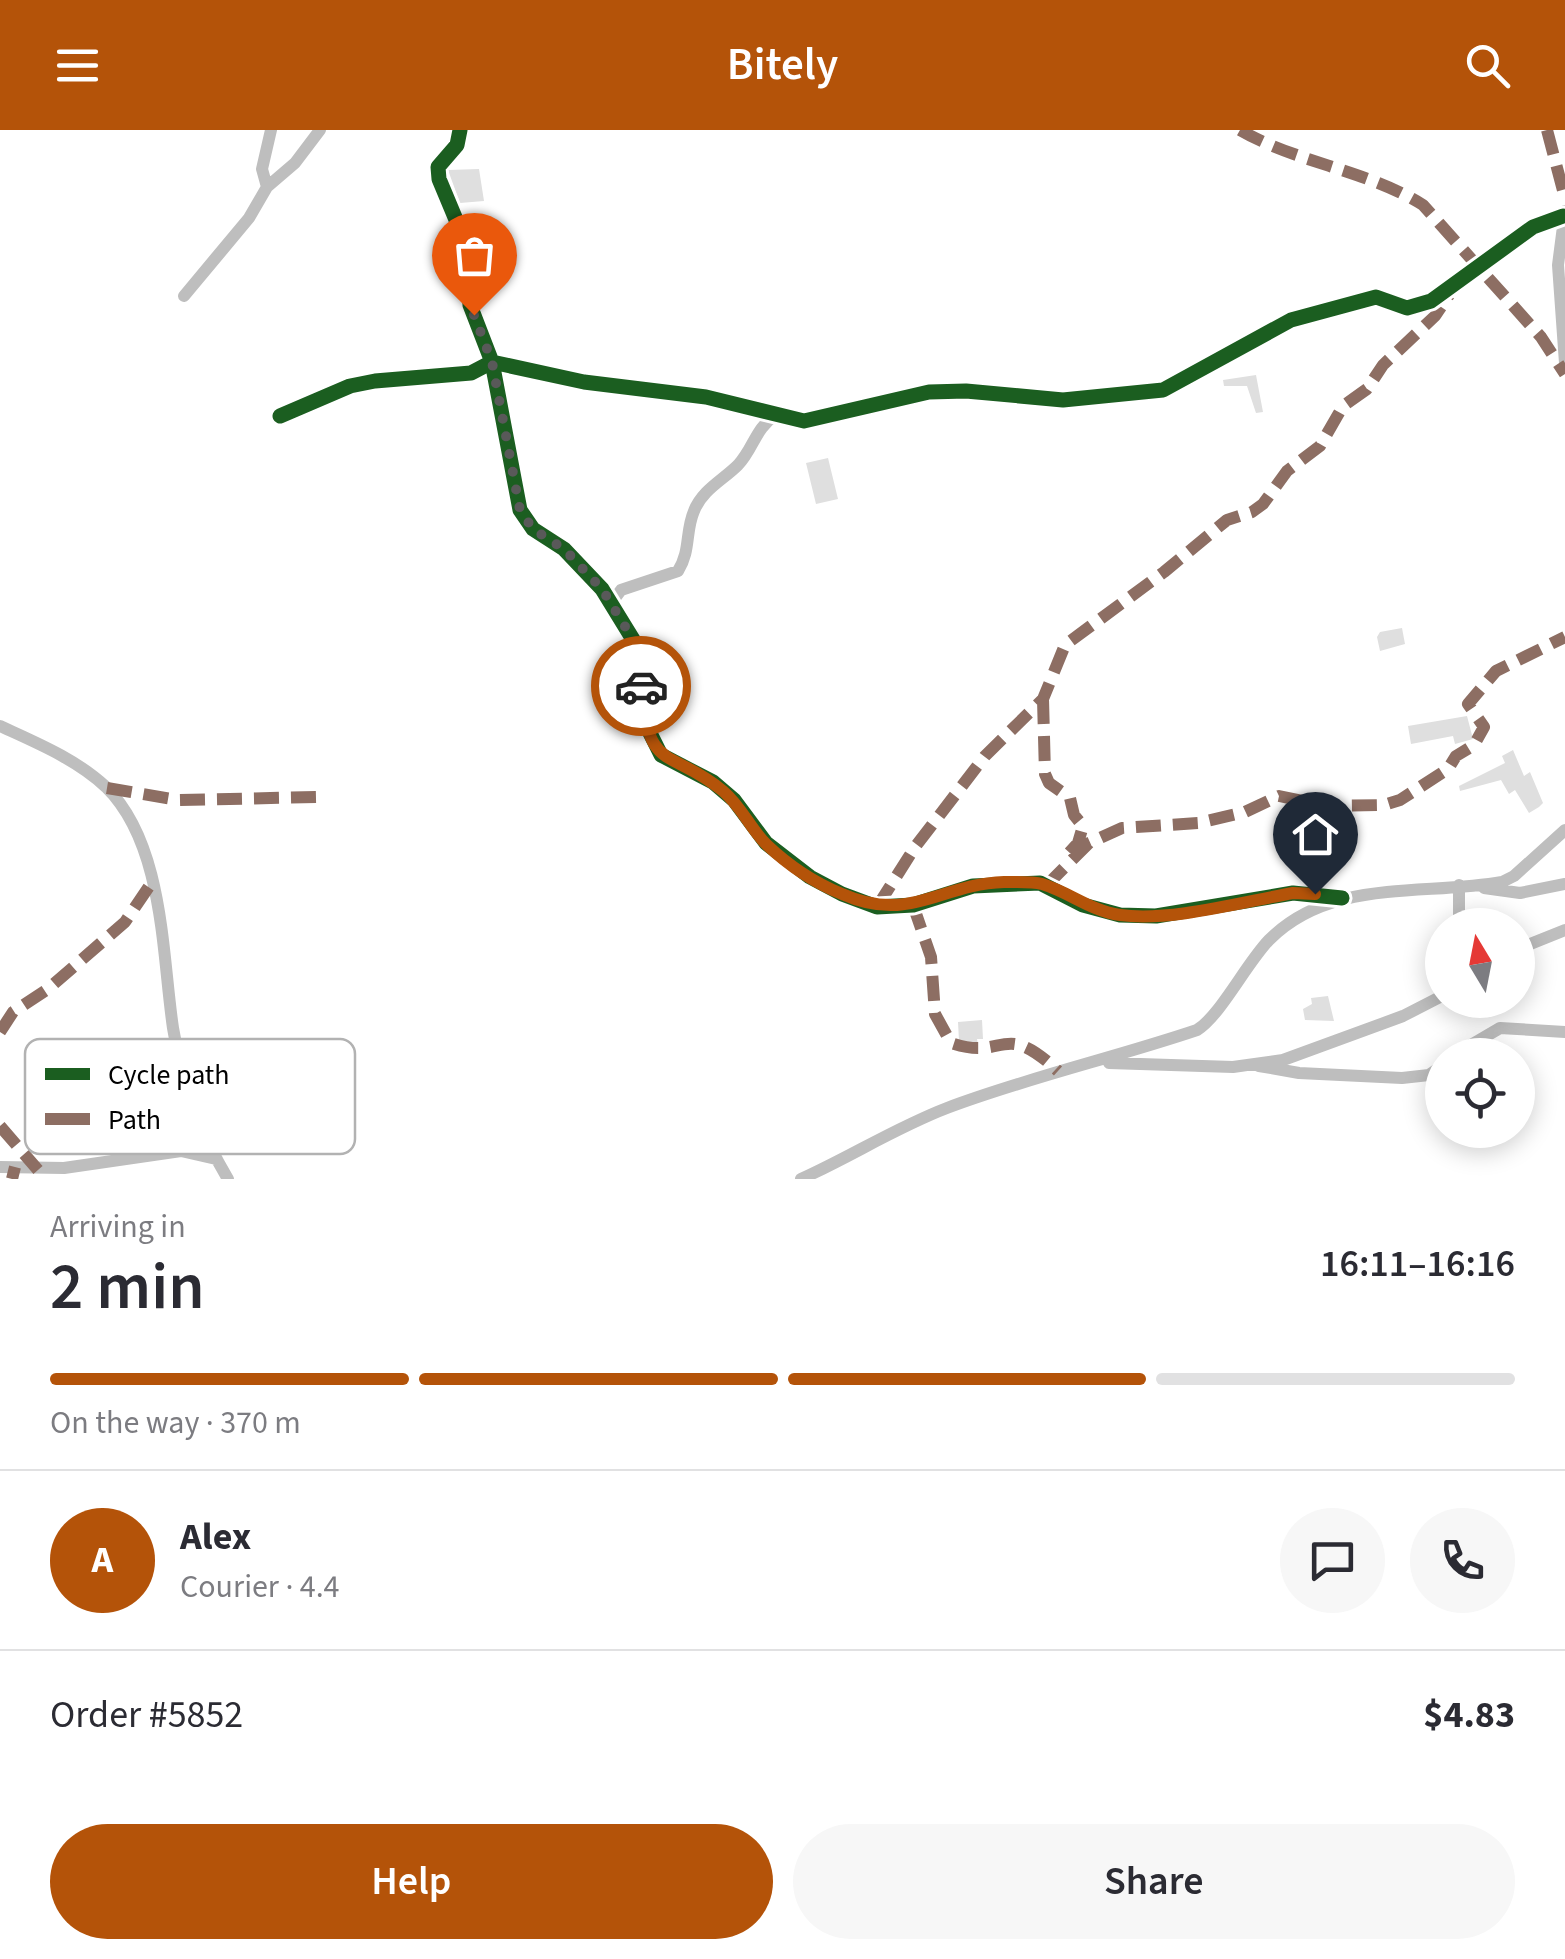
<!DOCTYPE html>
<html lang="en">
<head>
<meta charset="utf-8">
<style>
	body { margin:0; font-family:"Source Sans 3",sans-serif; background:#f7f7f7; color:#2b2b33; height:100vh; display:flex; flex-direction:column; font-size:38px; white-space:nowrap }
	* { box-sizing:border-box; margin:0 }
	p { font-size:32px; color:#7c7c81 }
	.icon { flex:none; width:55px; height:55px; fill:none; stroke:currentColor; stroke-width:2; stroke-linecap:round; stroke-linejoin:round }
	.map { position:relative; height:1049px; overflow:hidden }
	.sheet { display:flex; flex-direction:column; background:#fff; flex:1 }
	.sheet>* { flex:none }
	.needle { width:65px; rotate:350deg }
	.fabs { position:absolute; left:1425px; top:778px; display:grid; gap:20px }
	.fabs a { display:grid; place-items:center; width:110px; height:110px; border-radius:50%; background:#fff; box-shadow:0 5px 25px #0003; font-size:50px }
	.pin { position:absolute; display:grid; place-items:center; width:85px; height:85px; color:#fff; margin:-102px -42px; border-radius:50% 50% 50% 0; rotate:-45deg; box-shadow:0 0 10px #0007 }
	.pin .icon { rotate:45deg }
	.courier { position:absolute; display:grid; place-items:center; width:100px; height:100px; margin:-50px; border:8px solid #b45309; border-radius:50%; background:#fff; color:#222; box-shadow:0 2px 12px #0007 }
	.overview em { font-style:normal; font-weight:600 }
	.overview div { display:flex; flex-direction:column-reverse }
	.overview { display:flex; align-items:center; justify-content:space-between; height:170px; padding:0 50px }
	h1 { font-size:65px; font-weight:600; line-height:75px }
	.bar { display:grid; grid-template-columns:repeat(4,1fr); gap:15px 10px; align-content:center; height:120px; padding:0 50px }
	.bar i { height:12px; border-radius:8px; background:#e1e1e2 }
	.bar .on { background:#b45309 }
	.bar p { grid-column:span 4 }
	.line { display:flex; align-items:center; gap:25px; padding:0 50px; border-top:2px solid #e1e1e2 }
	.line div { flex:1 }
	.round { display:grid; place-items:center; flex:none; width:105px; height:105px; border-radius:52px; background:#f7f7f7 }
	.cta { display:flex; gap:20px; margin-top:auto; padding:20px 50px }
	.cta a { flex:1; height:115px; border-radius:60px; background:#b45309; color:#fff; font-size:40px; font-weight:600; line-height:115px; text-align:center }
	.cta a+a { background:#f7f7f7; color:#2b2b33 }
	header { display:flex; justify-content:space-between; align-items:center; height:130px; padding:0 50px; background:#b45309; color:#fff; font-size:45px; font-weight:600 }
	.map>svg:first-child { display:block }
	.building { fill:#dfdfdf }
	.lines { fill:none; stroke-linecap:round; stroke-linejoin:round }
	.minor { stroke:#bebebe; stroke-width:12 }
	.quiet { stroke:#8d6e63; stroke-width:12; stroke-dasharray:25 12; stroke-linecap:butt }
	.cycleway-casing { stroke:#fff; stroke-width:21 }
	.cycleway { stroke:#1b5e20; stroke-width:15 }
	.done { stroke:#595959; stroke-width:10; stroke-dasharray:0 18 }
	.route { stroke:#b45309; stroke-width:12 }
	.key { fill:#fff; stroke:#b2b2b2; stroke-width:2.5 }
	.key-label { font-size:28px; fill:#000 }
</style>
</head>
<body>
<header><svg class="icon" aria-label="menu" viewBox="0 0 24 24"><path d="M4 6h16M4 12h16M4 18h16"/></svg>Bitely<svg class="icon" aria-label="search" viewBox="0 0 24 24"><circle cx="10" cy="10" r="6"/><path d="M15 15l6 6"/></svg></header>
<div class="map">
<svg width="1565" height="1049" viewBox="0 0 1565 1049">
	<rect width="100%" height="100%" fill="#fff"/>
	<path class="building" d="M479,39L484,71L460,73L448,40Z
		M1256,245L1263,282L1256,283L1247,256H1224L1223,250Z
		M828,328L838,369L816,374L806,333Z
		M1402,498L1405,514L1380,521L1377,507L1380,502Z
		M1467,586L1473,609L1455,614L1453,606L1411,614L1408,596Z
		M1513,620L1524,646L1530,642L1543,673L1539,677L1529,683L1515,660L1509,664L1501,650L1460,661L1459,656L1505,633L1502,626Z
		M1328,866L1334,891L1305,890L1303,879L1312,874L1311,868Z
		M982,890L983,909H977L978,915L964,916L963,911H959L958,892Z"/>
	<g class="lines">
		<path class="minor" d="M460,0L457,15L438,37L439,49L467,116L470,175L492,232L520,380L533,399L564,419L602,459L637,516L645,593L661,625L713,652L734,670L766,713L810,747L842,764L877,777L913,775L973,756L1040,753L1083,775L1120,785L1156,786L1293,763L1342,768
			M267,57L262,39L271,0
			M1565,81L1558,135L1565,233
			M184,166L249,88L267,57L295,33L320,0
			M280,286L350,256L375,251L471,243L492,232L584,252L706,267L804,291L929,262L966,261L1063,270L1163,260L1291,190L1376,167L1407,178L1431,171L1533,97L1563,86
			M610,475L621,460L678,441C691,420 685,402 694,381C702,360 723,350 738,335C754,318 755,298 776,285
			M0,596C37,613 76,629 106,657C164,714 162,824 173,898C182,953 199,1001 228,1049
			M1459,755V795
			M1484,758L1520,763L1565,754
			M1518,819L1565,800
			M1454,925L1500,898L1565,902
			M1109,933L1233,937L1283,930L1403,886L1442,866
			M1259,936L1299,943L1402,948L1429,945L1442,936
			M0,1037L64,1038L181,1021L216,1029
			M801,1049C850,1027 897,997 947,978C1029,947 1114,928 1197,900C1220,886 1246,834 1269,810C1330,748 1422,766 1502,752L1514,746L1565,700"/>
		<path class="quiet" d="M1240,0C1297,33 1367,40 1423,75L1541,207L1565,244
			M1547,0L1565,68
			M1043,569L1045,644L1049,653L1070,668L1074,685L1083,696L1078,713L1068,724
			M107,658L178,670L319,667
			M1046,756L1089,713L1122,698L1198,693L1245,682L1279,666L1327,676L1384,675L1400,670L1448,639L1456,626L1474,615L1484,597L1468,574L1496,541L1565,507
			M913,775L931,827L935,884L951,913C1006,932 1001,888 1058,941
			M877,777L915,717L985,626L1043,569L1065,515L1164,442L1227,390L1252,382L1263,374L1287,341L1320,316L1343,276L1367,259L1383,235L1435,186L1449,165
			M0,902L13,882L48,859L125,792L152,752
			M0,996L38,1040
			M12,1049L15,1037"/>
		<g class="cycleway-casing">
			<path id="cycleway" d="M460,0L457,15L438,37L439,49L467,116L470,175L492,232L520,380L533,399L564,419L602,459L637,516L645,593L661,625L713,652L734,670L766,713L810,747L842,764L877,777L913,775L973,756L1040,753L1083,775L1120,785L1156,786L1293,763L1342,768
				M280,286L350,256L375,251L471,243L492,232L584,252L706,267L804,291L929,262L966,261L1063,270L1163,260L1291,190L1376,167L1407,178L1431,171L1533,97L1563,86"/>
		</g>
		<use href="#cycleway" class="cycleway"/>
	</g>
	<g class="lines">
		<path class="done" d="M474,185L492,232L520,380L533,399L564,419L602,459L637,516L641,556"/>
		<path class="route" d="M641,556C648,645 670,617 723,661C741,676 750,698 766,714C787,734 815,753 842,764C910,794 940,754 1004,752C1016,752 1032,751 1042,754C1069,762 1091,781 1120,785C1170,792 1242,772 1293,763L1315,764"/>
	</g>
	<rect x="25" y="909" width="330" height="115" rx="15" class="key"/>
	<rect x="45" y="938" width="45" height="12" fill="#1b5e20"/>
	<rect x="45" y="983" width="45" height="12" fill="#8d6e63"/>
	<g class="key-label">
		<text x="108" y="954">Cycle path</text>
		<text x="108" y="999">Path</text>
	</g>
</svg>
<div class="fabs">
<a><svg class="needle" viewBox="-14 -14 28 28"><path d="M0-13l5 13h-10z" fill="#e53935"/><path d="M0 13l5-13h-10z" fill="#7c7c81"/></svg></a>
<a><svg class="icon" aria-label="locate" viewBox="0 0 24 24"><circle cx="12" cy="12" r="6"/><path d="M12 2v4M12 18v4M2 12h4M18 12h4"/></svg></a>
</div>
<div class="pin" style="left:474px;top:185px;background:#ea580c"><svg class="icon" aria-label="bag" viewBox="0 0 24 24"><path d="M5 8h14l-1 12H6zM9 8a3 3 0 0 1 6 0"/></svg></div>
<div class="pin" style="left:1315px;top:764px;background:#1f2937"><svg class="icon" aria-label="home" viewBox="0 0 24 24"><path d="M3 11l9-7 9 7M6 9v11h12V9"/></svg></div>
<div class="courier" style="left:641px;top:556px"><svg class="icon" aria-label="car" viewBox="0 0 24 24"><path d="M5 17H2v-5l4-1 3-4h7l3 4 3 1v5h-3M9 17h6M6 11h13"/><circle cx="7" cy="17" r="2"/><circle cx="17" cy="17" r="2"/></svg></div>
</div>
<section class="sheet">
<div class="overview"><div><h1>2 min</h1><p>Arriving in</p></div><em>16:11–16:16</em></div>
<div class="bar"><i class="on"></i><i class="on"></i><i class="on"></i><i></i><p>On the way · 370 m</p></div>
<div class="line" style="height:180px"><b class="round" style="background:#b45309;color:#fff">A</b><div><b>Alex</b><p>Courier · 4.4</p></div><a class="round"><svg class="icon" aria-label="chat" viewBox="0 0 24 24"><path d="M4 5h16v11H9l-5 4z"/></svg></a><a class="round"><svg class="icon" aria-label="phone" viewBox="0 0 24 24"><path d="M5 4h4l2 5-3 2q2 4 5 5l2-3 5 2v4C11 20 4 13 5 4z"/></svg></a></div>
<div class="line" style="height:130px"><div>Order #5852</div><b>$4.83</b></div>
<div class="cta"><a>Help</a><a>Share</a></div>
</section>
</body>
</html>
